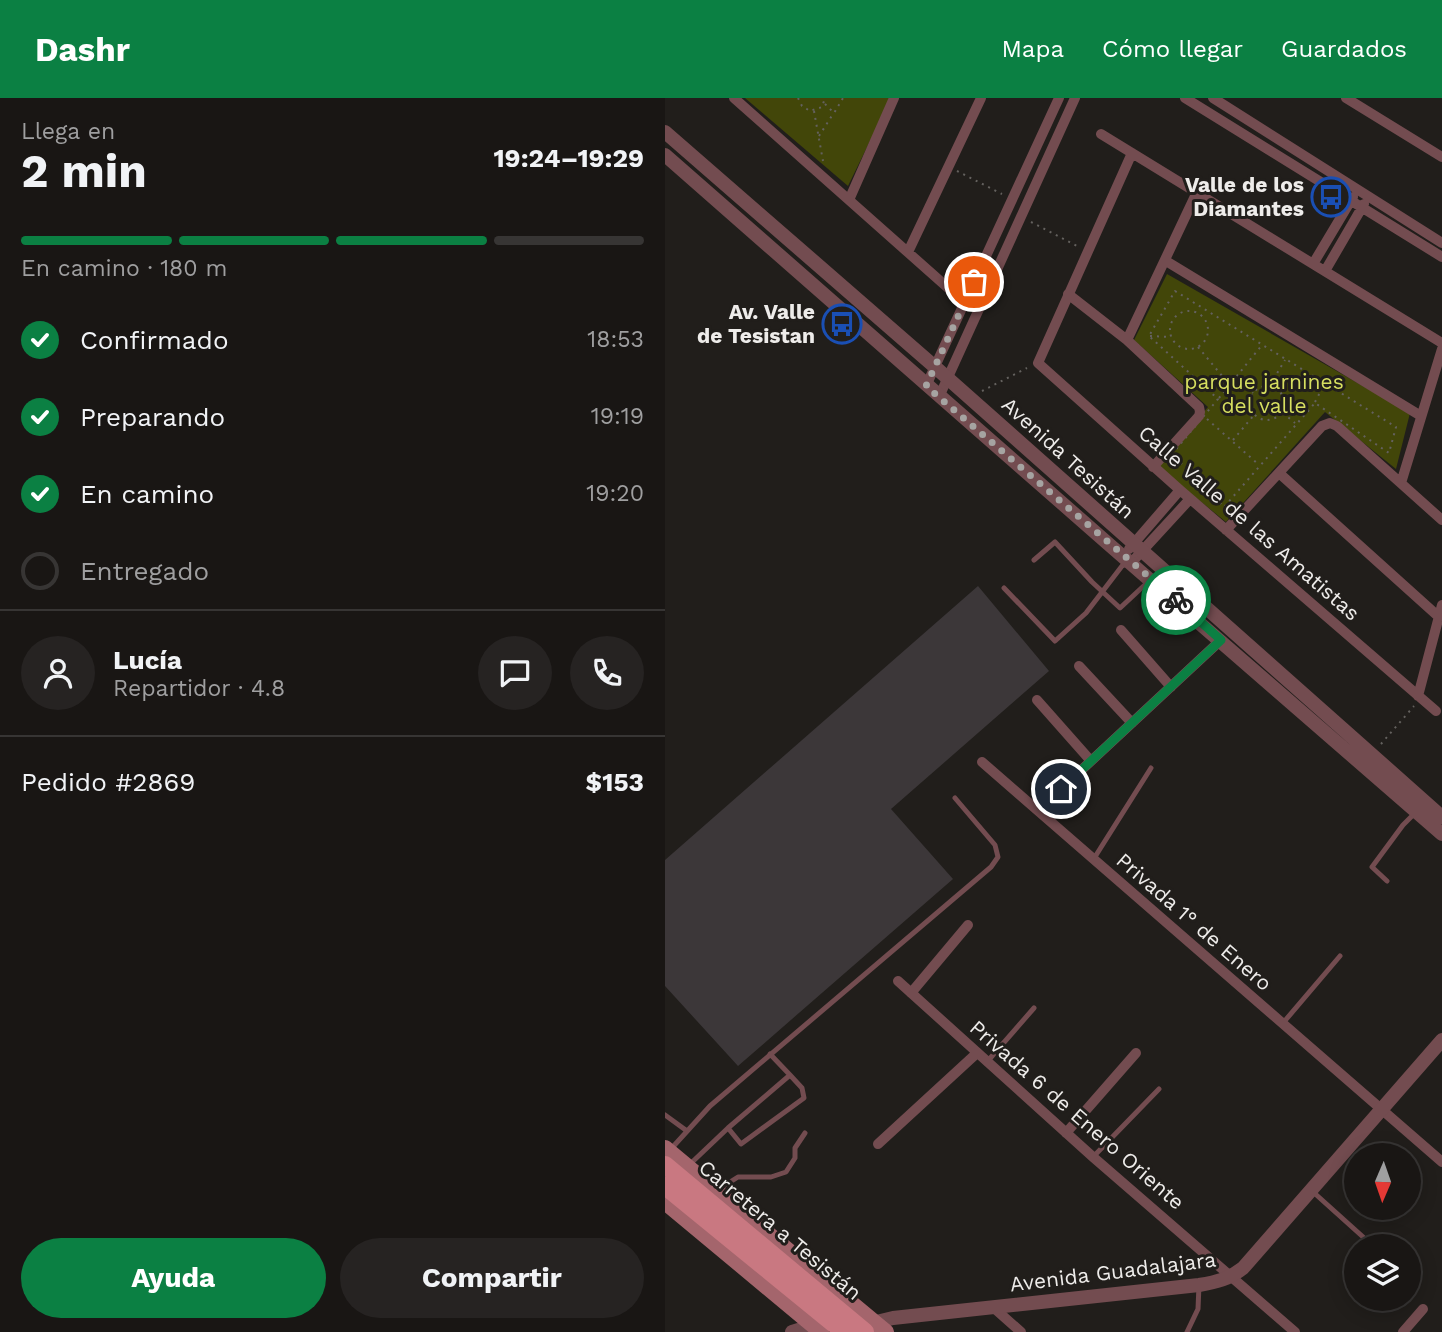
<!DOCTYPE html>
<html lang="es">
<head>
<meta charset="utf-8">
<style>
	body { margin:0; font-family:"Work Sans",sans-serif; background:#262322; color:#f1f3f6; height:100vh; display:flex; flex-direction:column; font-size:26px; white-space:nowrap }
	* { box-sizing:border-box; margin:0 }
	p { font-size:23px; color:#9f9fa0 }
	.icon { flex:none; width:38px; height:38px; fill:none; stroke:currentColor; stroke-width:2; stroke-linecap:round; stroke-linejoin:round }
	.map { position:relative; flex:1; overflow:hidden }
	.sheet { display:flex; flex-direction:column; background:#191614; width:665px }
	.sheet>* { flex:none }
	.needle { width:46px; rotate:182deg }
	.controls { position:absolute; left:679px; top:1045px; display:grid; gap:14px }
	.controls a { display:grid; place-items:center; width:77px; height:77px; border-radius:50%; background:#191614; box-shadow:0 4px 18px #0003,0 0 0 2px #373534; font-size:35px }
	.pin { position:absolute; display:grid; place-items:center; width:60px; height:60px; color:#fff; margin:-30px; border:4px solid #fff; border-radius:50%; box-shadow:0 2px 7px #0007 }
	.courier { position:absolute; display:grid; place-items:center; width:70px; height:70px; margin:-35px; border:5px solid #0b8043; border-radius:50%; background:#fff; color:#222; box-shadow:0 2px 9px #0007 }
	.overview em { font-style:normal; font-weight:700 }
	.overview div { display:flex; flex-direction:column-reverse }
	.overview { display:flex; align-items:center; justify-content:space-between; height:119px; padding:0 21px }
	h1 { font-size:46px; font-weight:700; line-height:52px }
	.bar { display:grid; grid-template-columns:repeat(4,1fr); gap:10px 7px; align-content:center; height:84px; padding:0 21px }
	.bar i { height:9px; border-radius:5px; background:#373534 }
	.bar .selected { background:#0b8043 }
	.bar p { grid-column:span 4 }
	.line { display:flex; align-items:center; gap:18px; padding:0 21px; border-top:2px solid #373534 }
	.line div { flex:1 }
	.round { display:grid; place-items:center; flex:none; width:74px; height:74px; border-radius:37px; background:#262322 }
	ol { padding:0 21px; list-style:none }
	li { display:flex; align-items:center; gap:21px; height:77px }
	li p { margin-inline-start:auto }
	li .icon { padding:7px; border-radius:50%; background:#0b8043; color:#fff; stroke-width:4 }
	li:last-child { color:#9f9fa0 }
	li i { width:38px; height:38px; border:4px solid #373534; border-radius:50% }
	.action { display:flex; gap:14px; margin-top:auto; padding:14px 21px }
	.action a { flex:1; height:80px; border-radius:42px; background:#0b8043; color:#fff; font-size:28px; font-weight:700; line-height:80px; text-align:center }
	.action a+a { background:#262322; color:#f1f3f6 }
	header { display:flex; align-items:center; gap:42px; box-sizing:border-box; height:98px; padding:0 35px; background:#0b8043; color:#fff }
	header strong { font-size:33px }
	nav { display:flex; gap:38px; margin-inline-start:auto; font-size:24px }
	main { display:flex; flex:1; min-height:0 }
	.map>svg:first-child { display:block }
	.green { fill:#424609 }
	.building { fill:#3c3739 }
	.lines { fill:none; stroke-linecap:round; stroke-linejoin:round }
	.path { stroke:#64615e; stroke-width:2; stroke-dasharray:2 5; stroke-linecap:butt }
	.service { stroke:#734c50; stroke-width:5 }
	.minor { stroke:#734c50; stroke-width:10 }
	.tertiary { stroke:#734c50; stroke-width:14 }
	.secondary { stroke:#a4656c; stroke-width:16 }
	.primary { stroke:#c97881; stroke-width:18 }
	.done { stroke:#a6a4a2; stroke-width:7; stroke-dasharray:0 12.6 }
	.route { stroke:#0b8043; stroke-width:9 }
	.labels { text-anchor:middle; stroke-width:6; stroke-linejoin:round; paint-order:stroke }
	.poi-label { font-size:21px; font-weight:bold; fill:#eeecea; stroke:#211e1b; text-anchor:end }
	.park-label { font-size:21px; fill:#d7df60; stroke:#211e1b }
	.street-label { font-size:21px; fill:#eeecea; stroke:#211e1b }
</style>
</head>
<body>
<header>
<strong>Dashr</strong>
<nav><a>Mapa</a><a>Cómo llegar</a><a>Guardados</a></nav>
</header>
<main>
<section class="sheet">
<div class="overview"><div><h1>2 min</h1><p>Llega en</p></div><em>19:24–19:29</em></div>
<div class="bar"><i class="selected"></i><i class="selected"></i><i class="selected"></i><i></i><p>En camino · 180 m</p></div>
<ol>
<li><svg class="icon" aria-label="check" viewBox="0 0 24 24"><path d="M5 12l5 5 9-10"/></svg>Confirmado<p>18:53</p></li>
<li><svg class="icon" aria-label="check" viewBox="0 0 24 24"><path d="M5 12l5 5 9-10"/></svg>Preparando<p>19:19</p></li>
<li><svg class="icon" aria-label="check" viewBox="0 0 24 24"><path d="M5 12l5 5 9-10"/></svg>En camino<p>19:20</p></li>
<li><i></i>Entregado</li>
</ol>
<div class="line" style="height:126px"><a class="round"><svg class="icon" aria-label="person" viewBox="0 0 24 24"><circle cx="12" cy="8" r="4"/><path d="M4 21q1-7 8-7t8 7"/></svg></a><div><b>Lucía</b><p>Repartidor · 4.8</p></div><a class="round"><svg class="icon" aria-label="chat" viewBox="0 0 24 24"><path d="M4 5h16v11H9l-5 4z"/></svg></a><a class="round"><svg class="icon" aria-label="phone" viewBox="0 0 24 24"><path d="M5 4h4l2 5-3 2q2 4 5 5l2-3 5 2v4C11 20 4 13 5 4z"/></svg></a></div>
<div class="line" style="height:91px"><div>Pedido #2869</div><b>$153</b></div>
<div class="action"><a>Ayuda</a><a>Compartir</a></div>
</section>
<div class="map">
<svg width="777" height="1234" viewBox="0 0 777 1234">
	<rect width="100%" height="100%" fill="#211e1b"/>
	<path class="green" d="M80,0H226L183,88Z
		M502,176L745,315L731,371L660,314L561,424L493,369L543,309L469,242Z"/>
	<path class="building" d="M313,488L384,573L226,711L288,781L73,968L0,888V762Z"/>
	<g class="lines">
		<path class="path" d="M133,0L137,8L145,13L157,9L160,0
			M160,6L169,15L178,0H182
			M149,13L158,63
			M154,38L168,16
			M292,73L337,96
			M366,124L414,149
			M510,193L731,329L724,355L650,305L559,409L507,356L553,301L484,238Z
			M505 232a19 19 0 1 1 38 0a19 19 0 1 1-38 0Z
			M485,238L506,239
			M533,249L563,285
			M573,279L588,295
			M605,287L620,262
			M585 305a17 17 0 1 1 34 0a17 17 0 1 1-34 0Z
			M317,293L362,270
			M554,300L597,247
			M650,304L660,285
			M618,315L630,325
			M542,321L593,366
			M568,342L589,317
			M716,646L749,608"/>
		<path class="service" d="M369,462L390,444L427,484L455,510L484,483
			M339,490L390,543L421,515L457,468L463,465
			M428,762L486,670
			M722,783L707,769L738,727L751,714
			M618,925L675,858
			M105,956L125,977
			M321,965L369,910
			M0,1017L22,1033
			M5,1052L45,1008L326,769L333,759L330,747L290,700
			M428,1059L494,991
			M23,1068L63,1030L125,977L137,990L139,1000L76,1046L63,1030
			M54,1091L73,1079H106L121,1074L130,1060V1050L140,1035
			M647,1093L707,1147
			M522,1234L533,1211L534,1187"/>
		<path class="minor" d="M69,0L300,205
			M520,0L777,159
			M548,0L777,145
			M681,0L777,59
			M436,36L777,245
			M467,55L373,265L515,392L771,613
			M184,102L229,0
			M243,154L316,0
			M501,163L756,318
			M648,166L688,99
			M660,173L699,106
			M403,196L462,242L534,309L535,314L534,318L488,369
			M462,242L532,94
			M261,288L394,0
			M274,299L410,0
			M614,375L774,519
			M736,385L777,251
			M561,432L657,328L665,325L672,328L777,422
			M464,451L515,392
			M467,464L525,401
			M456,532L506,589
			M414,568L467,625
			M753,598L777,507
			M372,602L426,663
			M317,664L777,1064
			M396,691L556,542
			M233,883L428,1059L630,1234
			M246,895L303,827
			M401,1035L471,955
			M213,1046L312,955
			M329,1210L356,1234
			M738,1234L758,1211"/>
		<path class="tertiary" d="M0,34L270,269L777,719
			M0,57C258,284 517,511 777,736
			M203,1226L228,1220L534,1187C552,1184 564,1181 578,1170L777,942
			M127,1234L156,1225"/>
		<path class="secondary" d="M0,1050L221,1234
			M0,1104L156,1234"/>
		<path class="primary" d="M0,1067L200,1234
			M0,1088L179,1234"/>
	</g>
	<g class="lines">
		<path class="done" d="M309,184L261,288L511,502"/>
		<path class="route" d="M396,691L556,542L511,502"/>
	</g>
	<defs>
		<g id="bus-ring" transform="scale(2.0125)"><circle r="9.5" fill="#211e1b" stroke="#1a4fb4" stroke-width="1.5"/><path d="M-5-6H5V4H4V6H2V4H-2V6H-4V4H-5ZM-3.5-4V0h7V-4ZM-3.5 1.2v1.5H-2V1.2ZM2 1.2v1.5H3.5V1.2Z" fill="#1a4fb4"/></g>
	</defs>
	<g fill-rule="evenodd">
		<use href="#bus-ring" x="666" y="99"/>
		<use href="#bus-ring" x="177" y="226"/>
	</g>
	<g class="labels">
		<g class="poi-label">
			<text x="639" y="94">Valle de los<tspan x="639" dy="24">Diamantes</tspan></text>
			<text x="150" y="221">Av. Valle<tspan x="150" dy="24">de Tesistan</tspan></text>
		</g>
		<g class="park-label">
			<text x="599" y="291">parque jarnines<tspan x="599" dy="24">del valle</tspan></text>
		</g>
		<g class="street-label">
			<text transform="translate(403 360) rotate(42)" y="7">Avenida Tesistán</text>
			<text transform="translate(584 425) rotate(41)" y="7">Calle Valle de las Amatistas</text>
			<text transform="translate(529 824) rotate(41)" y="7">Privada 1° de Enero</text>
			<text transform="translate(412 1017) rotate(41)" y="7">Privada 6 de Enero Oriente</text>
			<text transform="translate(115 1132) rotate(40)" y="7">Carretera a Tesistán</text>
			<text transform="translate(448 1174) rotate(-7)" y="7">Avenida Guadalajara</text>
		</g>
	</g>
</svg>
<div class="controls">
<a><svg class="needle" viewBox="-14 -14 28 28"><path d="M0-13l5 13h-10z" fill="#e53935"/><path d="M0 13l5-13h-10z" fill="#9f9fa0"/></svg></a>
<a><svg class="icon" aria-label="layers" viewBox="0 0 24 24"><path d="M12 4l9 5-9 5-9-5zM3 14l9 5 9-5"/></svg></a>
</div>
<div class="pin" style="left:309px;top:184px;background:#ea580c"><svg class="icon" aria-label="bag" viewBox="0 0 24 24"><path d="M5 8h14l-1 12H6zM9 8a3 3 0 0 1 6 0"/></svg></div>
<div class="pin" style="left:396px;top:691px;background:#1f2937"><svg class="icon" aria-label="home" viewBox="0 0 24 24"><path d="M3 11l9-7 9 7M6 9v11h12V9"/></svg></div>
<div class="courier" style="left:511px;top:502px"><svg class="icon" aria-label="bike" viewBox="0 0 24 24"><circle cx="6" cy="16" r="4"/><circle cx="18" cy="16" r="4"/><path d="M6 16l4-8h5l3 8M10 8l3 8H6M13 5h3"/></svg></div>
</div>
</main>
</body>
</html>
